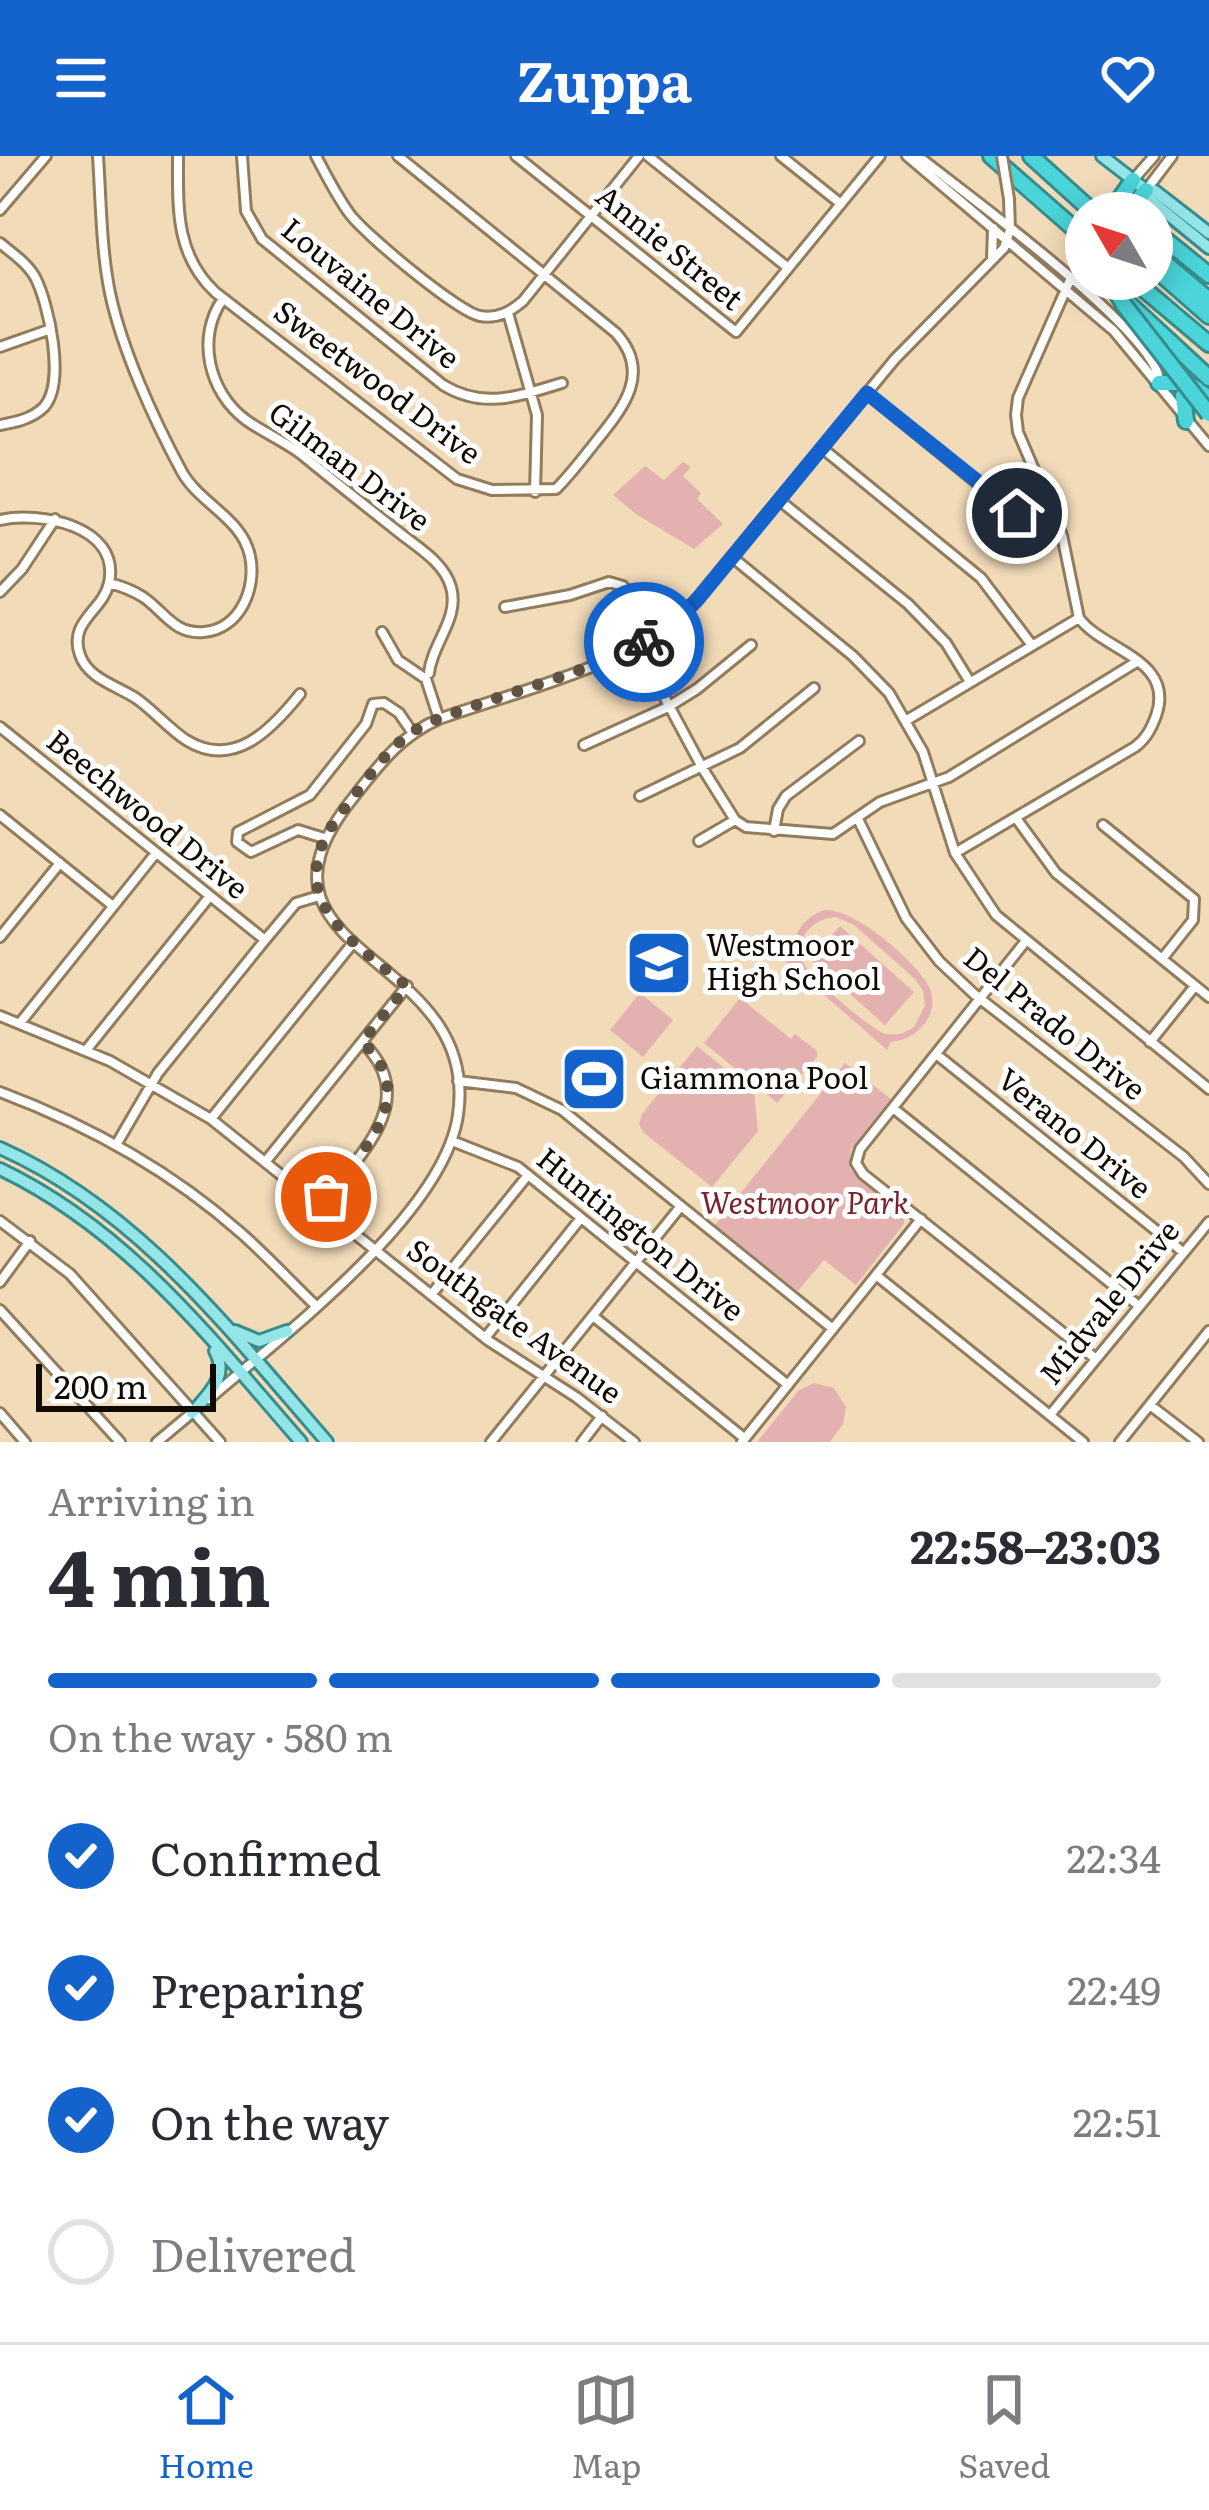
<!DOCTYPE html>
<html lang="en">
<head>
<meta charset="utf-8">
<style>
	body { margin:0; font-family:Literata,serif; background:#f7f7f7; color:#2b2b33; height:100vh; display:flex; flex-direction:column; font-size:45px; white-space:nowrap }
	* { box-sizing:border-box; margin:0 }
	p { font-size:39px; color:#7c7c81 }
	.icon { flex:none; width:66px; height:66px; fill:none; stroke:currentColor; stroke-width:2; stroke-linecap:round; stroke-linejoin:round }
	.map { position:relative; height:1286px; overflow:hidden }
	.sheet { display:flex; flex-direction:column; background:#fff; flex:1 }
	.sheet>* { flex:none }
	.needle { width:78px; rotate:309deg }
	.fabs { position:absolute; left:1065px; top:36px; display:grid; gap:24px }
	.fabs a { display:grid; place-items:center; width:108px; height:108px; border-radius:50%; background:#fff; box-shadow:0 6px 30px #0003; font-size:60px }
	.scale { position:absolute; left:36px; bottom:30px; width:180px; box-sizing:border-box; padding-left:12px; border:6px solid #110a02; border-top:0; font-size:33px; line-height:42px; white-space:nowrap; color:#110a02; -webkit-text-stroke:9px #fff; paint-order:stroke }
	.pin { position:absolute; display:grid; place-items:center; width:102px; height:102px; color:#fff; margin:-51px; border:6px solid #fff; border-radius:50%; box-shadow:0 3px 12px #0007 }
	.courier { position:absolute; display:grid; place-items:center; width:120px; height:120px; margin:-60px; border:9px solid #1463cd; border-radius:50%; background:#fff; color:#222; box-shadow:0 3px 15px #0007 }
	.headline em { font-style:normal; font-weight:700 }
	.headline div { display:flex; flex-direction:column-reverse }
	.headline { display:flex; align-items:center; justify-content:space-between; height:204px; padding:0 48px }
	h1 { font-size:78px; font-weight:700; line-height:90px }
	.bar { display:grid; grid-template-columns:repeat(4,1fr); gap:18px 12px; align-content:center; height:144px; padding:0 48px }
	.bar i { height:15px; border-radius:9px; background:#e1e1e2 }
	.bar .on { background:#1463cd }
	.bar p { grid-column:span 4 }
	ol { padding:0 48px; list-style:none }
	li { display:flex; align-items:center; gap:36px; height:132px }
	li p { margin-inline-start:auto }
	li .icon { padding:12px; border-radius:50%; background:#1463cd; color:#fff; stroke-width:4 }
	li:last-child { color:#7c7c81 }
	li i { width:66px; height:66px; border:6px solid #e1e1e2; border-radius:50% }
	header { display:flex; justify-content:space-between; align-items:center; height:156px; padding:0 48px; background:#1463cd; color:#fff; font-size:54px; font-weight:700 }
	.tabs { display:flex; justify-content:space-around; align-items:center; height:168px; border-top:3px solid #e1e1e2; background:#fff; font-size:33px; color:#7c7c81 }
	.tabs a { display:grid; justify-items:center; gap:6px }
	.tabs .on { color:#1463cd }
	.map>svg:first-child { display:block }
	.green { fill:#e4b1b1; fill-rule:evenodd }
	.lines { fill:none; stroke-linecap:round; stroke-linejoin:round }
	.minor-casing { stroke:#917c5c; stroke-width:14 }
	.major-casing { stroke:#378d8e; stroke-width:16 }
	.highway-casing { stroke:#378d8e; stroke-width:20 }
	.minor { stroke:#fff; stroke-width:8 }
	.major { stroke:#93e5e8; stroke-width:10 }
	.highway { stroke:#4bd4d9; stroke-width:14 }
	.minor-bridge-casing { stroke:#917c5c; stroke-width:14; stroke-linecap:butt }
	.highway-bridge-casing { stroke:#378d8e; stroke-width:20; stroke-linecap:butt }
	.minor-bridge { stroke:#fff; stroke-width:8 }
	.highway-bridge { stroke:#4bd4d9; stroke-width:14 }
	.done { stroke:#605342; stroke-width:12; stroke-dasharray:0 21.6 }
	.route { stroke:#1463cd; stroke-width:15 }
	.labels { text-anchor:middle; stroke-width:10; stroke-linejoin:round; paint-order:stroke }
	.street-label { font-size:30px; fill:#110a02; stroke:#fff }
	.poi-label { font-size:30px; fill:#110a02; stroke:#fff; text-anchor:start }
	.park-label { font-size:30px; font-style:italic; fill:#7b222c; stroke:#fff }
</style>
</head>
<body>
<header><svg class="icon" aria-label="menu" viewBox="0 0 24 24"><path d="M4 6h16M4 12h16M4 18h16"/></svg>Zuppa<svg class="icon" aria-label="heart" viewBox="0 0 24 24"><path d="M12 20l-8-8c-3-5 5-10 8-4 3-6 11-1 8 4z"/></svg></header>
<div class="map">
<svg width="1209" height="1286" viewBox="0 0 1209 1286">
	<rect width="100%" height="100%" fill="#f2dbb9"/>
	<path class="green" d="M683,306L691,311L683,320L701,337L697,343L723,368L694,393L636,358L613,339L645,310L664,324Z
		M824,754C853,752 908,799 925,824C945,853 921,883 891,886L887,894L783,803L789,797L793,799C793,777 803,762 824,754ZM836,761L854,769L915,823L923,835L925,850L914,871C905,877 897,880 886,878C871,874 811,822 804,808C791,784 813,762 836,761Z
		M840,770L914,836L885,869L810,803Z
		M640,837L673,864L643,901L610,874Z
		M740,842L791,883L795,878L817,895V901L777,947L704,887Z
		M697,890L754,936L758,975L712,1031L643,976L639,968L642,958Z
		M845,907L891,943L851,993L850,1013L904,1061V1068L856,1129L824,1104L798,1135L715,1069Z
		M814,1227L834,1232L846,1251L843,1268L830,1286H757L799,1234Z"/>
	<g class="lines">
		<g class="minor-casing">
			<path id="minor" d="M98,0C101,45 101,93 110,137C122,194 154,264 182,316C200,348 242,362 250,400C257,432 240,473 204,476C174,479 164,455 143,441C132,434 121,430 109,427
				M178,0C178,52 175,98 215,136L457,323L492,334L556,333C570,319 582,303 594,288C622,253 653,218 616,177L398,0
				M242,0L246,55L262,83L443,229C484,254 519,240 562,227
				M316,0C326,19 336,39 349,57C363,77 458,156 480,160C498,163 510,156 523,145L639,0
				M516,0L736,176L880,0
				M648,0L787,111
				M781,0L841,48
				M907,0L1114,175L1209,290
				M918,0C963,36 1158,177 1159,225
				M1133,24L1154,0
				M1147,33L1172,0
				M0,54L46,0
				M0,87C12,97 27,107 35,121C49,148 66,227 44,251C32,263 16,266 0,269
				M992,104L993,72
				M223,143C196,180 208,236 246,264C264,277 284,285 301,298C334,325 368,352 401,378C420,393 444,407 451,431C460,463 432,487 429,517
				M508,157L537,259L535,336
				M0,191L48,174
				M867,237L1009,353L1025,358L1050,348
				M822,292L981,422L1031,488
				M779,344L908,448L946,487L970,526
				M0,364C38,355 121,369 109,427C103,455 68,465 80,499C88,523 118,530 137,543C154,555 168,572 186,584C234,614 272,573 300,538
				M732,401L853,500L889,537L923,596L955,697L996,759L1209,933
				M0,436L22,413L55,363
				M505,451L570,439L609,426L623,430L630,443V474L637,490L703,613L735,664L746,671L833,678L880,646L949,621L1138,505
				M382,476L398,504L426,523L439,563
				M907,564L1079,462
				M0,571L265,784
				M584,589L668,551L697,533L751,489
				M640,640L740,592L814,532
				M0,659L113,750
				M1016,662L1056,717L1209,841
				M858,663L906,762L939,805L974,838L1184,1001L1209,1028
				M1103,669L1194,743L1193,764L1162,803
				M774,675L778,653L786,640L859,585
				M324,682L298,674L251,696L237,686L238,676L310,639L366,568L373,548L384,547L399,557L412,576
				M699,685L735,664
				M955,697L1135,591C1146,583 1151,573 1156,560C1176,503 1103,495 1079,462L1062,379L1018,276L1016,259L1018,242L1070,124
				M0,781L60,707
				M1025,786L860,993L856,1007L863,1018L1096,1203
				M0,860L110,905L211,963L489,1185L576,1241L634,1286
				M20,867L156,697
				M1150,886L1195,830
				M87,893L210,740
				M936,898L1183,1096
				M458,925L516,932L562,954L833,1173
				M0,936C88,969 171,1015 241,1077C267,1100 290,1125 315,1149
				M893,952L1139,1150
				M211,963L353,787
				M452,985L518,1011L788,1229
				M116,989L158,917L265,784L296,747L319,740
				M266,1005L407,830
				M319,1049C358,1002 423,944 362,886
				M0,1065L70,1118L220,1286
				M876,1119L1083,1286
				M0,1126L30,1085
				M431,1139L528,1019
				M0,1154L120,1286
				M593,1160L744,1282
				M485,1182L581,1062
				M209,1243C283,1179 444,1058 458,959C482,793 225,802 353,642C379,609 400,580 439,563C521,534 619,513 686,456L895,203L1004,92L1010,74L1009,43
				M1150,1249L1198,1286
				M0,1257L25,1286
				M1050,1259L1209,1066
				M157,1286L193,1256
				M491,1286L681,1050
				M582,1286L602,1260
				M742,1286L921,1063
				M1120,1286L1209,1175"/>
		</g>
		<g class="major-casing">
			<path id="major" d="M1102,0L1146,34L1155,35L1209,77
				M1146,34L1149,43L1209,92
				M0,992C139,1054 229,1174 327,1286
				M0,1013C128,1074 210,1182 301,1286
				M235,1175L259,1185L287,1175
				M192,1257C209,1237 229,1221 215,1195"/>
		</g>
		<g class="highway-casing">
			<path id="highway" d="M991,0L1086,83
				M1031,0L1094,57
				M1110,57L1133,24
				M1138,57L1137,45L1146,34
				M1152,73L1209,119
				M1152,96L1209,144
				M1152,110L1209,160
				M1132,123L1209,188
				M1128,147L1209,222
				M1159,227H1188L1209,242
				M1186,265L1183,240L1189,233H1197"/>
		</g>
		<use href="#minor" class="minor"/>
		<use href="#major" class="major"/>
		<use href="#highway" class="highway"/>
		<g class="minor-bridge-casing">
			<path id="minor-bridge" d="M1002,0L1009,43"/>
		</g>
		<g class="highway-bridge-casing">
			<path id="highway-bridge" d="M1109,123L1124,149L1209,258"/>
		</g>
		<use href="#minor-bridge" class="minor-bridge"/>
		<use href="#highway-bridge" class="highway-bridge"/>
	</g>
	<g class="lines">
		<path class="done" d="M326,1041C362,995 422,941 362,886L407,830C344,780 277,737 344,653C364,628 384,596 411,577C431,563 456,557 479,548C534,529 593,513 644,486"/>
		<path class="route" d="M644,486L672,468L697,444L867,237L1017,357"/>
	</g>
	<defs>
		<g id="school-square" transform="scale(3.45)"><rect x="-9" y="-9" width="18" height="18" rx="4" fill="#1463cd" stroke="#fff"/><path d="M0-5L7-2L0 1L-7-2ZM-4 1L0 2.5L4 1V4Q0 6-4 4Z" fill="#fff"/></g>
		<g id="stadium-square" transform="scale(3.45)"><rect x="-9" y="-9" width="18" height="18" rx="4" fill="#1463cd" stroke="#fff"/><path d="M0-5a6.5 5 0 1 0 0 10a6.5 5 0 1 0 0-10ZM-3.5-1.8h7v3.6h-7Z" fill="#fff"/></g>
	</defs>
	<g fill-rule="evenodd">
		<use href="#school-square" x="659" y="807"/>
		<use href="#stadium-square" x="594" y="923"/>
	</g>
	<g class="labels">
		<g class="street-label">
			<text transform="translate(669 92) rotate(39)" y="10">Annie Street</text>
			<text transform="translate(370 138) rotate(39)" y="10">Louvaine Drive</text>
			<text transform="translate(377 227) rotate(37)" y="10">Sweetwood Drive</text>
			<text transform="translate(349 311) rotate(37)" y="10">Gilman Drive</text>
			<text transform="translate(147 659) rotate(39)" y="10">Beechwood Drive</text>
			<text transform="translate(1054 868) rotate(39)" y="10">Del Prado Drive</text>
			<text transform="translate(1074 978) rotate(39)" y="10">Verano Drive</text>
			<text transform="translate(640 1079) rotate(39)" y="10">Huntington Drive</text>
			<text transform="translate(1110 1147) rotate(-51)" y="10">Midvale Drive</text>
			<text transform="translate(514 1166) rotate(36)" y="10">Southgate Avenue</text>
		</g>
		<g class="poi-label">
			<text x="706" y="800">Westmoor<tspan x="706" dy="34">High School</tspan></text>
			<text x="640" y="933">Giammona Pool</text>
		</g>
		<g class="park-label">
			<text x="805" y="1058">Westmoor Park</text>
		</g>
	</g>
</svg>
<div class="fabs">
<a><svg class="needle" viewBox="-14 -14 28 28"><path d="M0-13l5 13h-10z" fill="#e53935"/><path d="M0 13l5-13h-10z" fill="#7c7c81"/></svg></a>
</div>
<div class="scale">200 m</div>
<div class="pin" style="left:326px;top:1041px;background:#ea580c"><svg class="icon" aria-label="bag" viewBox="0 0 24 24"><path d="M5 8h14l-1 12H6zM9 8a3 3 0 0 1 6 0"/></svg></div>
<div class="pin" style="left:1017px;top:357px;background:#1f2937"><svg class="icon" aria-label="home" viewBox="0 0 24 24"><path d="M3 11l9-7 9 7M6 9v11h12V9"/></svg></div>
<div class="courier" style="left:644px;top:486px"><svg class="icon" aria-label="bike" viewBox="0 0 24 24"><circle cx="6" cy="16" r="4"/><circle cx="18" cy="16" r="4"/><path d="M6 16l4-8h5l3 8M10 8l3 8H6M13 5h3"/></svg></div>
</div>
<section class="sheet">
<div class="headline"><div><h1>4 min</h1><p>Arriving in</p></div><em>22:58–23:03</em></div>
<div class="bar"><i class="on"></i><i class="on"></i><i class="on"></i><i></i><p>On the way · 580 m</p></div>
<ol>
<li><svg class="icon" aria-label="check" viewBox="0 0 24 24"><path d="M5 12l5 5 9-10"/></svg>Confirmed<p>22:34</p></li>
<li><svg class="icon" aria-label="check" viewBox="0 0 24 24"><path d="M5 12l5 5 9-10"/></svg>Preparing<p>22:49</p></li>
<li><svg class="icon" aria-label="check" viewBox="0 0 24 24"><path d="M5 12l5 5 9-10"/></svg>On the way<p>22:51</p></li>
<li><i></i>Delivered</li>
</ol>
</section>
<nav class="tabs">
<a class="on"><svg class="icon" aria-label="home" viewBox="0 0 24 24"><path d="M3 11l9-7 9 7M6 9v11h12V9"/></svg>Home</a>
<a><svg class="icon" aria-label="map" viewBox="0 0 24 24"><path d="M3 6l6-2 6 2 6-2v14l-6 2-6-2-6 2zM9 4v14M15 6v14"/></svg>Map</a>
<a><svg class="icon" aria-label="saved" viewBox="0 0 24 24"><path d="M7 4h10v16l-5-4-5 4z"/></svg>Saved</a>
</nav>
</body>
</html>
